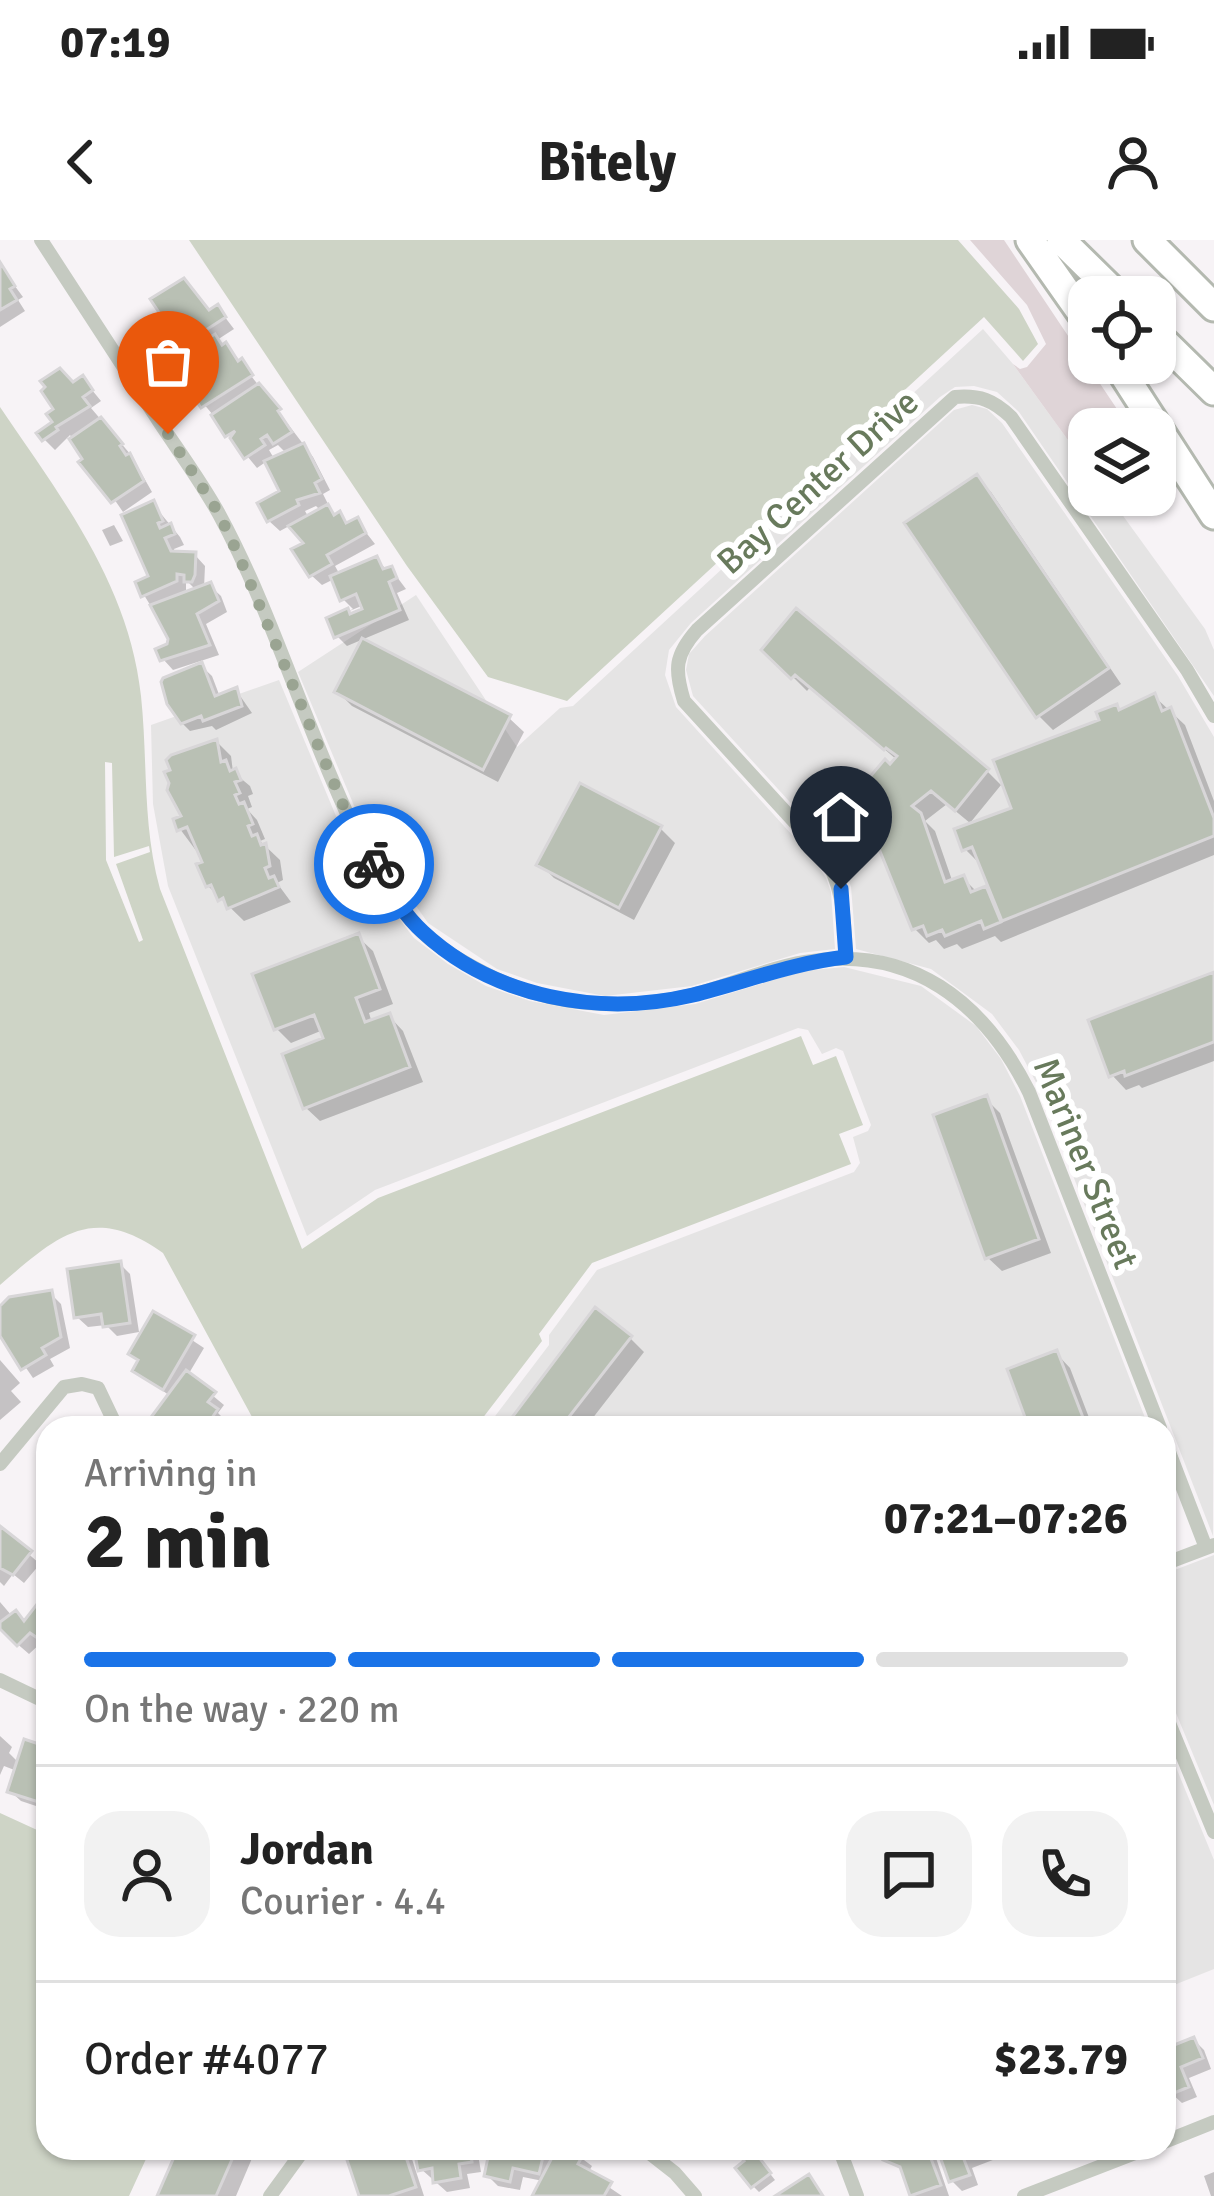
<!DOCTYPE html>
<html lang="en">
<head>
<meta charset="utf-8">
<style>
	body { margin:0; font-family:Signika,sans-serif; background:#f2f2f2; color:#222; height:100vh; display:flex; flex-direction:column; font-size:45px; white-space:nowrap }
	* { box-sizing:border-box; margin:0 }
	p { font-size:39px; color:#767676 }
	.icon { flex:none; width:66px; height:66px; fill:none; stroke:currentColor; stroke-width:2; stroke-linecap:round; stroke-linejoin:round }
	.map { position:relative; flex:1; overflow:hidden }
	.drawer { position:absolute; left:36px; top:1176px; width:1140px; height:744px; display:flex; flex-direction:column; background:#fff; border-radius:36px; box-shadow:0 3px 9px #0004 }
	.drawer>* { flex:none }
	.controls { position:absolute; left:1068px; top:36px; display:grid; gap:24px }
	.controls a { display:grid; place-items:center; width:108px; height:108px; border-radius:24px; background:#fff; box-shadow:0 3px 9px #0004; font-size:60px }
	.pin { position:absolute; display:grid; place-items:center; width:102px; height:102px; color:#fff; margin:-123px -51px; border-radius:50% 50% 50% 0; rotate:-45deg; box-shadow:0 0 12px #0007 }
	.pin .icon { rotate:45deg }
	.courier { position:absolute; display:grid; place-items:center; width:120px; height:120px; margin:-60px; border:9px solid #1a73e8; border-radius:50%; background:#fff; color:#222; box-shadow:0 3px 15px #0007 }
	.head em { font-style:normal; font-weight:700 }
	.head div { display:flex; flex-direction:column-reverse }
	.head { display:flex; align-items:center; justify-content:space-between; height:204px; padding:0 48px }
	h1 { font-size:78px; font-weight:700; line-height:90px }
	.bar { display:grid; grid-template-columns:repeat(4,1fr); gap:18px 12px; align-content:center; height:144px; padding:0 48px }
	.bar i { height:15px; border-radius:9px; background:#e0e0e0 }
	.bar .current { background:#1a73e8 }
	.bar p { grid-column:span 4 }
	.line { display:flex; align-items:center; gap:30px; padding:0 48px; border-top:3px solid #e0e0e0 }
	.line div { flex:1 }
	.round { display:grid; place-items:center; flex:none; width:126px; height:126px; border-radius:36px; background:#f2f2f2 }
	.status { display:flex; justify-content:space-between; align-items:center; height:84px; padding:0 60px; background:#fff; direction:ltr }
	.status svg { height:33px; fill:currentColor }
	header { display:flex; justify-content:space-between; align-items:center; height:156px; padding:0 48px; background:#fff; font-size:54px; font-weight:700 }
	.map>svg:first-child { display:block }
	.built { fill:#e5e4e4 }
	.green { fill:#dfd4d7 }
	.water { fill:#ced4c6 }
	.pier { fill:#f7f3f6 }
	.shadow { fill:#0003; fill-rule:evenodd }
	.building { fill:#b9c0b4; stroke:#d8d6d8; stroke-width:3 }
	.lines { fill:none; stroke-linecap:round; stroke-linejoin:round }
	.motorway-casing { stroke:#b4b9b0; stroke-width:33 }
	.minor { stroke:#c5cac1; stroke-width:14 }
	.motorway { stroke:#fff; stroke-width:27 }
	.done { stroke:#9aa492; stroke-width:12; stroke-dasharray:0 21.6 }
	.route { stroke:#1a73e8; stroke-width:15 }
	.labels { text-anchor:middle; stroke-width:12; stroke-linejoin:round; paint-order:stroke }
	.street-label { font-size:36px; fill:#687a5c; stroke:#fff }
</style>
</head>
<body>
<div class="status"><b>07:19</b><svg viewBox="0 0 49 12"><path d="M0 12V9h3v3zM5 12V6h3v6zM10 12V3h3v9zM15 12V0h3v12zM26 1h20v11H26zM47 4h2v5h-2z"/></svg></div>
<header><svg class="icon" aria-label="back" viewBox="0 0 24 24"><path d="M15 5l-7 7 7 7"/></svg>Bitely<svg class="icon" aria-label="person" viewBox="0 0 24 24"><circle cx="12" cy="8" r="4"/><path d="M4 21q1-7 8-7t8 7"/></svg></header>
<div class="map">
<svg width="1214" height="1956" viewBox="0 0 1214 1956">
	<rect width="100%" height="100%" fill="#f7f3f6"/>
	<path class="built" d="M983,89L1013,124L1089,229V255H1108L1205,389L1214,410V456L1019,172L997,152L974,146L955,147L940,157L691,383L669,410L665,435L676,467L813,618L826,638L831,652L835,709L800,713L692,746L605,756L537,743L497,729L428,683L376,609L355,568L298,432L416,355L517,507L560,468L573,466Z
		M972,165L987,169L1002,183L1178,436L1214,497L1213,1296L1039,848L1019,810L992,774L931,729L856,709L851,647L844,628L830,606L693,456L686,430L689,414L705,396L954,170Z
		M279,440L336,576L386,662L414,698L448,724L486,746L530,761L604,775L695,764L803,731L844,727L921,746L976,786L1001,819L1020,856L1149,1188H486L549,1105V1095L597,1030L854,932L860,923L853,897L868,891L871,885L843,811L836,808L822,814L808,790L798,788L375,950L307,996L168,646L153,564L151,485Z
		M1214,1315V1565L1164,1444V1334Z
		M1164,1498L1214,1620V1729L1164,1749Z"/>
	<path class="green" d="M970,0H1004L1123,178L1114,189H1089L1086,225L1013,124L1020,129L1027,127L1046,104L1027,65Z"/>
	<path class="water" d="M189,0H958L1019,69L1038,104L1023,121L984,77L567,461L488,437L407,326Z
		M0,167C61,257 129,344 141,456C148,522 142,584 160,649L302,1009L378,958L801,796L813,825L836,816L863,885L839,894L851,924L592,1023L539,1094L542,1101L475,1188H258L163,1013C92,962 57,996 0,1045Z
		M0,1573L48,1595V1908H151L129,1956H0Z"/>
	<path class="pier" d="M105,522L112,523L114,617L149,606L150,612L116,624L143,700L139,702L106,620Z"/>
	<path class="shadow" d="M0,26L23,57L18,60L25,71L0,87Z
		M218,68L234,89L217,100L236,116L313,217L330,250L323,254L328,264L326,266L349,285L357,281L375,304L335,326L340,335L377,320L388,331L391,329L406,349L397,353L409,380L347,406L337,396L330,380L353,369L343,359L334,339L322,345L311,335L307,304L291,285L280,291L269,281L283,252L267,221L257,228L193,151L199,147L197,109L191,103L182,108L177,103L170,107L151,83L210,73ZM278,205L287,214L275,220L269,210ZM316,266L321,271L309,278L305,271ZM364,365L366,371L352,377L347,372Z
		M83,139L101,161L91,168L131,215L152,252L123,272L70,195L55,210L44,199L75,144Z
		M976,238L991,252L1121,444L1053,490L1039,476Z
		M153,264L180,297L184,305L174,309L176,315H195L205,326L204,348L210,346L221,356L227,372L206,384L219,415L173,430L163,419L171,399L144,355L152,337ZM186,340L197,351L186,355Z
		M114,285L123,301L110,306L102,290Z
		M765,409L987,531L1001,545L970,583L947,564L925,581L935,591L953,643L963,638L978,653L991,647L979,623L965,609L1015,570L1121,472L1155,457L1185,485L1214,561V615L1001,702L995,696L962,709L957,704L944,709L936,700L929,703L914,688L890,528L897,520L811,446L807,451Z
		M198,423L212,436L220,457L236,450L252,473L216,490L212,486L190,491L179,480Z
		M338,452L509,478L524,492L498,542L352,466Z
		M217,502L231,516L233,532L250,546L253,554L248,556L252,567L247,569L257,580L265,599L260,601L280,620L283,640L277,643L291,662L244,681L208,646L206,624L180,589Z
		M661,589L675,603L634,680L554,638L540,624Z
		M358,697L373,711L393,764L369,773L372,783L389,776L403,791L423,842L320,881L305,867L327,800L323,790L291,803L276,788Z
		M1214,735V821L1142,848L1139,845L1126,850L1112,835Z
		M986,859L1000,873L1051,1013L1002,1031L987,1017Z
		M120,1024L130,1034L139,1092L117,1096L106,1085L88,1087L77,1077Z
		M51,1054L61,1064L70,1108L50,1119L54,1126L33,1138L0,1090V1068Z
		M154,1075L204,1108L188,1135L224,1165L218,1173L227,1182L222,1188H162L153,1179L170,1156L136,1131Z
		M630,1098L644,1112L585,1188H508Z
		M1056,1113L1070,1128L1093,1188H1032Z
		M0,1120L20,1143L11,1151L21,1162L0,1180Z
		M0,1289L40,1324L24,1343L13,1334L4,1346L0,1342Z
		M0,1362L12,1376L25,1384L48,1367V1405L42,1402L29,1414L0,1389Z
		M0,1496L12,1507L9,1513L19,1523L48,1510V1570L21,1561L10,1551L17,1531L4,1526L0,1535Z
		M1194,1800L1204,1810L1211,1829L1189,1838L1197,1857L1182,1863L1171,1853L1164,1836V1812Z
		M182,1908H246L253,1916L236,1956H160Z
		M382,1908H405L410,1913L424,1956H362Z
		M417,1908H477L481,1932L467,1934L470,1948L447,1952L421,1929Z
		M493,1908H539L554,1920L561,1908H568L592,1926L588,1933L622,1956H537L543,1941L523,1937L520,1950L498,1946L487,1935Z
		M737,1908H758L761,1912L756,1916L775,1940L759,1952L753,1946L748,1922Z
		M892,1908H926L936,1918L949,1956H914L905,1933L887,1919Z
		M940,1908H995L998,1918L972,1928L978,1945L962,1951L952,1941Z
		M1214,1932V1956H1211L1204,1936Z"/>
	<path class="building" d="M0,22L15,46L10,49L17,60L0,70Z
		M184,38L209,70L218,64L226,77L186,103L180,93L169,100L165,93L158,98L147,82L160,74L150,59Z
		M215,94L222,105L226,102L238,121L242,118L253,135L201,168L189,150L195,147L176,119Z
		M60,128L73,142L83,135L93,150L83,157L90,166L56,187L58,190L42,201L36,193L52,182L46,174L53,169L41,151L45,147L40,141Z
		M259,143L281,169L278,171L292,192L273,204L267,195L261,199L265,205L244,219L230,198L235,191L225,197L211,175Z
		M101,177L123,204L120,206L126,215L130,213L144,241L111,263L78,222L82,219L69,199Z
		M304,203L322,239L315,243L320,253L297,260L299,265L267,282L257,263L279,251L264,221Z
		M977,234L1109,428L1036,478L904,283Z
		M154,260L163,281L158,283L160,288L171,283L175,294L165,298L171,311L196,312L195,335L192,342H184V335L177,334V341L141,357L135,342L148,336L121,275Z
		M328,264L334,275L340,271L346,283L358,277L366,293L327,315L332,324L309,337L291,309L303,303L288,286Z
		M377,316L383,329L392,326L397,338L389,342L400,370L334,398L326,378L348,368L350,374L362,369L356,354L340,361L330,336Z
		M211,342L219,361L197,374L210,405L160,421L155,409L167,404L168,399L150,365Z
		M796,368L989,529L955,571L931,551L912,566L921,573L945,642L964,635L971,652L986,646L1001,682L984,689L981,681L945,696L942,690L927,696L923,686L912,690L877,604L841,571L885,519L890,524L897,516L886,508L884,510L795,435L791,439L761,410Z
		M362,398L511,475L483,530L334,452Z
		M202,422L215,456L237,447L242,466L203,481L201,476L181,484L167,464L161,442L163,438Z
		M1155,453L1162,471L1171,467L1214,578V596L1002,681L972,607L962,611L954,589L1011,568L993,520L1099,480L1096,472L1117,464L1119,470Z
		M217,499L221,522L226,520L230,531L236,528L241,540L235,542L240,553L235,555L239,564L244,562L253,584L248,586L252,596L257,594L261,605L266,603L270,626L265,628L269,638L274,636L279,647L227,669L223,658L218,661L211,645L206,647L196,624L202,622L187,587L177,591L173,579L181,576L167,550L169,543L164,532L170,530L166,520L171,515Z
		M580,543L662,586L619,668L536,625Z
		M359,693L380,749L356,758L365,782L390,773L410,827L303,869L282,814L323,798L314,775L274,790L252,734Z
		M1214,732V802L1125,836L1124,831L1109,837L1088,780Z
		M987,855L1039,999L985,1019L933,875Z
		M121,1021L130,1083L103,1087L101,1074L74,1078L67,1029Z
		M52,1050L61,1097L42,1108L46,1115L21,1130L0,1096V1066L9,1057Z
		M595,1067L632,1096L568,1178L574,1188H504Z
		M153,1071L195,1095L163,1150L132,1131L138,1120L128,1114Z
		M1057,1110L1087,1188H1029L1007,1129Z
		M186,1130L216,1152L208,1162L218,1169L205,1188L176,1184L161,1188L149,1180Z
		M0,1286L32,1311L13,1335L0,1328Z
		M41,1359L48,1364V1405L30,1393L17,1406L0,1389V1382L16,1370L24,1381Z
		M24,1499L48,1507V1565L7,1552Z
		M1194,1797L1203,1818L1181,1827L1189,1847L1169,1855L1164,1843V1809Z
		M178,1908H237L216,1956H157Z
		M373,1908H403L416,1947L389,1956H359L346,1917Z
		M414,1908H470L472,1922L459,1924L461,1938L433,1943L432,1928L418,1931Z
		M490,1908H545L539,1934L513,1928L510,1942L484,1936Z
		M557,1908H574L584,1913L578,1924L612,1942L604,1956H532Z
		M734,1908H752L771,1933L751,1948L735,1928L744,1921Z
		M888,1908H927L941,1945L910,1956L900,1927L883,1920Z
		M937,1908H989L963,1917L970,1935L949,1942Z
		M809,1934L823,1956H775Z"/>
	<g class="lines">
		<g class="motorway-casing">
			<path id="motorway" d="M1030,0L1089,84
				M1061,0L1119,57
				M1147,0L1214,67
				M1155,93L1214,151
				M1116,123L1214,275"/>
		</g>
		<path class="minor" d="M41,0C81,61 120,122 160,183C180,213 202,243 219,274C262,353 291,442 326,525C350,582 376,646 420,690C439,709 465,723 488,735C551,767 625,771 692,755C730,746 766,728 805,722C911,704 984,762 1029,852L1160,1188
			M846,717C844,677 844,646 822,612L684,461C674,429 675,415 697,390L955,157C980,155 993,160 1011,177L1187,430L1214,476
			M1164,1199L1206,1308
			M0,1224L64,1147L82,1144L98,1148L117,1188
			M1164,1324L1214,1305
			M0,1440L48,1463
			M1164,1471L1214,1592
			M1164,1902L1214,1882
			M643,1908L675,1933L695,1956
			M839,1908L857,1956
			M270,1956L305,1908
			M1024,1956L1148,1908"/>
		<use href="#motorway" class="motorway"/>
	</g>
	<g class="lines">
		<path class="done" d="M168,194L218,272L238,314L346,572L374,624"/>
		<path class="route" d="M374,624C388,647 402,673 423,692C494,758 600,777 693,755C745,742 792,723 846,717L841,649"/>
	</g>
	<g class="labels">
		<g class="street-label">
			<text transform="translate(817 241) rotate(-42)" y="13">Bay Center Drive</text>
			<text transform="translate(1087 923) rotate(68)" y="13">Mariner Street</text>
		</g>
	</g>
</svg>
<div class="controls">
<a><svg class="icon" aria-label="locate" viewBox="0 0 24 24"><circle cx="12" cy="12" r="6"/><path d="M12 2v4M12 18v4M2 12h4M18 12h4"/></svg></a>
<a><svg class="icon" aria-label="layers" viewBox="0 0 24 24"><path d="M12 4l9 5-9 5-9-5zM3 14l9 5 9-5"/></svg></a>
</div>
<div class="pin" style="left:168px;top:194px;background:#ea580c"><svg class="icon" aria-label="bag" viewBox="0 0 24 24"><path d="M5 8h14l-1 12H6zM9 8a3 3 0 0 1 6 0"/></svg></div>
<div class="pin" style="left:841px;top:649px;background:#1f2937"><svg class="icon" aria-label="home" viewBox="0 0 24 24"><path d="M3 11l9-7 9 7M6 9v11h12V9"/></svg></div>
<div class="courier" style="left:374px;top:624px"><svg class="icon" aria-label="bike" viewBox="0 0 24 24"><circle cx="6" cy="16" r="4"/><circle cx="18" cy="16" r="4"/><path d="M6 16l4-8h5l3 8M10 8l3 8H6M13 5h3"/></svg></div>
<section class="drawer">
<div class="head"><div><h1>2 min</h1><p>Arriving in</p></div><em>07:21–07:26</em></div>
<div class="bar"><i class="current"></i><i class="current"></i><i class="current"></i><i></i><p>On the way · 220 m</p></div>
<div class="line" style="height:216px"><a class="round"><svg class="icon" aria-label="person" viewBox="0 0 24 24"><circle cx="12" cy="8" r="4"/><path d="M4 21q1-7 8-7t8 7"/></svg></a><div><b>Jordan</b><p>Courier · 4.4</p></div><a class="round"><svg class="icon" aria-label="chat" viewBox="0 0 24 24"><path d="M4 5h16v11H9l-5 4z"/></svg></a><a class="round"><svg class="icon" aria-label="phone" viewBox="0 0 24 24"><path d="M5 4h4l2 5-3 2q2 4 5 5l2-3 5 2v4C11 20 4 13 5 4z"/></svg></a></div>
<div class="line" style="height:156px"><div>Order #4077</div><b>$23.79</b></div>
</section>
</div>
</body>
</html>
